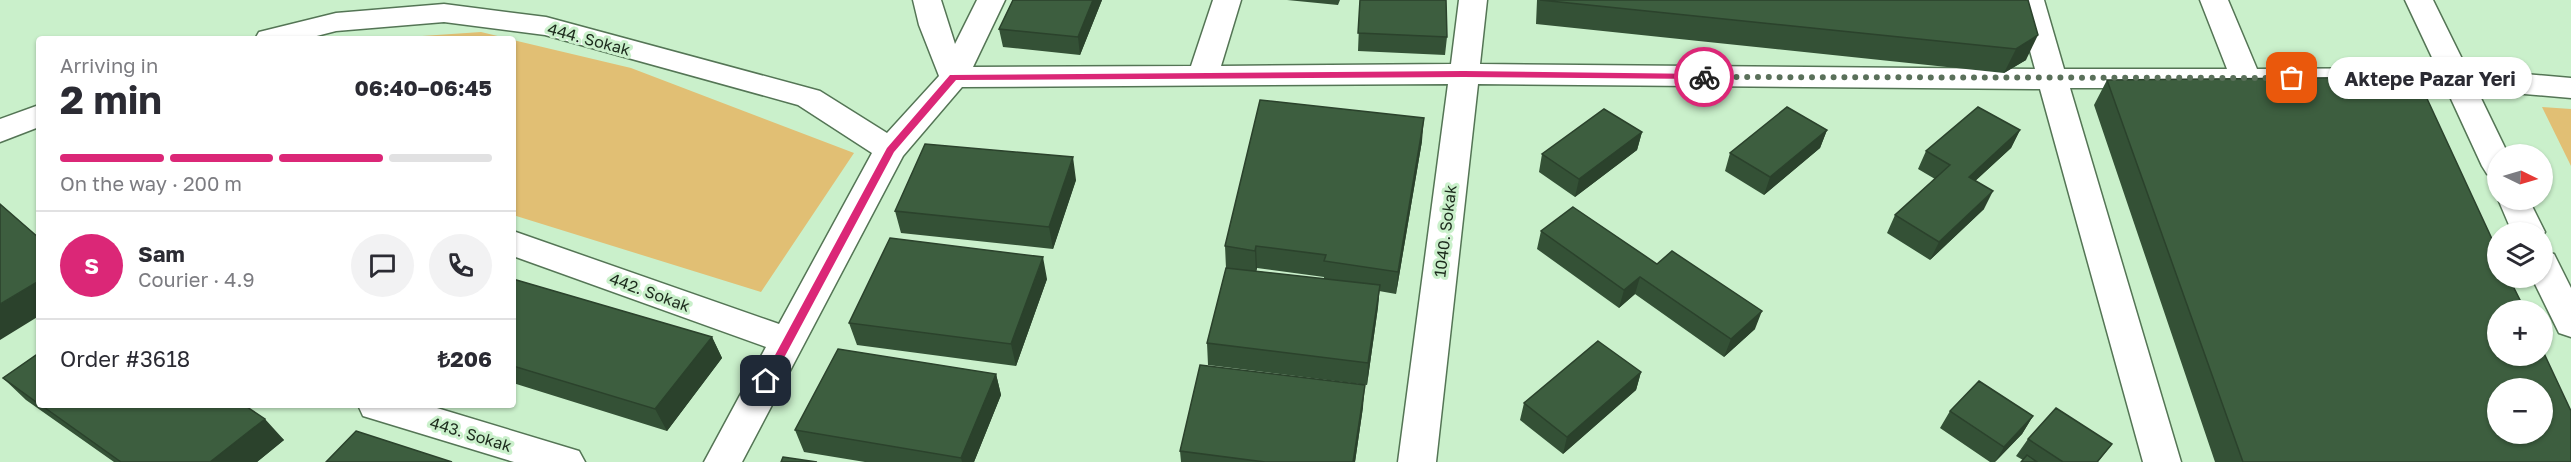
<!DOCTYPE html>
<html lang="en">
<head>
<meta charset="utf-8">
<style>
	body { margin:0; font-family:"Golos Text",sans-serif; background:#f2f2f3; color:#2b2b33; height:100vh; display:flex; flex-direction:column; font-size:22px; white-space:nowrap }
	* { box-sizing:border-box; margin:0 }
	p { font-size:20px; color:#7c7c81 }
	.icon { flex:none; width:33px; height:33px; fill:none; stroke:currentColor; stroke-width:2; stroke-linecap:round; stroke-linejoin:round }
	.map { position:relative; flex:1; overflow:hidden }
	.panel { position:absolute; left:36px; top:36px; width:480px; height:372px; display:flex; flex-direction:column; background:#fff; border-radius:6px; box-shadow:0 2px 4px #0004 }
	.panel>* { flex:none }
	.needle { width:39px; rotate:95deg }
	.fabs { position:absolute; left:2487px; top:144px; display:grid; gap:12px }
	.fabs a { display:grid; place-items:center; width:66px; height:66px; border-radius:50%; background:#fff; box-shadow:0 2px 4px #0004; font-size:30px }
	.pin { position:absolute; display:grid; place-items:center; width:51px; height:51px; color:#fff; margin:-26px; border-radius:12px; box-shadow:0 3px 9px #0006 }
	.courier { position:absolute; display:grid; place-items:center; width:60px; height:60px; margin:-30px; border:4px solid #db2777; border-radius:50%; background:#fff; color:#222; box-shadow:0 2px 8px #0007 }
	.bubble { position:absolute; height:42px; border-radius:21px; background:#fff; box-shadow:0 2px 4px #0004; font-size:20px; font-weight:700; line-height:42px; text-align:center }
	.overview em { font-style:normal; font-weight:700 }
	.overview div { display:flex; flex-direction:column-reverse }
	.overview { display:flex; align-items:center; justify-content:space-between; height:102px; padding:0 24px }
	h1 { font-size:39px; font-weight:700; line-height:45px }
	.bar { display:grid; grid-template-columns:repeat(4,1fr); gap:9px 6px; align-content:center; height:72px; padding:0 24px }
	.bar i { height:8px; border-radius:4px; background:#e1e1e2 }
	.bar .active { background:#db2777 }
	.bar p { grid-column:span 4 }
	.line { display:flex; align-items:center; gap:15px; padding:0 24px; border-top:2px solid #e1e1e2 }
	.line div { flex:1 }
	.round { display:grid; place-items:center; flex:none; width:63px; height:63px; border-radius:32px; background:#f2f2f3 }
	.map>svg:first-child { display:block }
	.green { fill:#e1bf74 }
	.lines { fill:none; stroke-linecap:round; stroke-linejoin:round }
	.street-casing { stroke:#547555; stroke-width:3 }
	.street { fill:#fff; fill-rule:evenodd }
	.wall { fill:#345136; fill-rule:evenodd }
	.shaded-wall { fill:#2b422c }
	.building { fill:#3d5e3f; stroke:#2b422c; stroke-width:1.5; fill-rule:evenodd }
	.route { fill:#db2777 }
	.done { stroke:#5a705a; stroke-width:6; stroke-dasharray:0 10.8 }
	.labels { text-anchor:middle; stroke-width:6; stroke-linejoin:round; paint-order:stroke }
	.street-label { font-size:16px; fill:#1d2b1d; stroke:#caf0cb }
</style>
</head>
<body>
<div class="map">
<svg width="2571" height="462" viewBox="0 0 2571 462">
	<rect width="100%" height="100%" fill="#caf0cb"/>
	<path class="green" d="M481,32L510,39H378Z
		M513,40L631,68L854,153L761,292L513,215Z
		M2542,107L2571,109V166Z"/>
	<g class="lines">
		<g class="street-casing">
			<path id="street" d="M913,0H941L955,44L977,0H1005L973,67L1191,66L1213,0H1241L1221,66L1451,64L1459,0H1487L1480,64L2035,69L2016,0H2044L2064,69H2227L2200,0H2228L2257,69L2437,68L2405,0H2433L2467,69L2571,78V98L2477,90L2508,154H2498V177L2487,174L2482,166L2446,88H2070L2181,462H2143L2040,89L1478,84L1436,462H1398L1448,84L962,87L903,156L742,462H704L766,347L513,256V231L779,324L872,153L798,105L545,35L444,22L336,31L305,39H255L259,32L336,13L444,4L546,17L820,91L887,133L939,76L919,25Z
				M39,105V127L0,142V119Z
				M2498,199L2529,200L2545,232L2542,236V232H2512Z
				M2542,251L2554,254L2571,288V337L2559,333L2532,278H2542Z
				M358,405H427L579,451L585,462H514L363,416Z"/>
		</g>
		<use href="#street" class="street"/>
	</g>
	<path class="wall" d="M1013,0H1102L1080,55L1003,47L999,29Z
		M1287,0H1340L1338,5Z
		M1360,0L1447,37L1445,55L1358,51Z
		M1537,0H2028L2026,60L2004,73L1536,24Z
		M2107,80L2571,462H2215L2094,105Z
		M1827,130L1820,148L1764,195L1725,171L1730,153Z
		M2020,130L2011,148L1975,181L1984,209L1930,260L1887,233L1895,215L1935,179L1918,169L1926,151Z
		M1642,132L1637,150L1575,197L1539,172L1542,154Z
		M1422,141L1396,294L1379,291L1378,307L1367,385L1208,365L1207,343L1226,268L1225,246ZM1257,268L1324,277V279L1256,271Z
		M1076,180L1053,249L901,233L895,211Z
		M1541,231L1657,264L1755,329L1724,357L1635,294L1619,308L1537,249Z
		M513,279L712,337L722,358L667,431L513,383Z
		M1047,279L1016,366L857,345L849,323Z
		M39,353V405H244L284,440L257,462H114L26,400L3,378Z
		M1641,372L1636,390L1563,454L1520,420L1524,403Z
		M996,374L1001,395L974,462H865L804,452L795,430Z
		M1363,407L1355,462H1181L1180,451Z
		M1950,411L2033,416L2022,434L1995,462H1990L1940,428Z
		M2028,439L2112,444L2098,462H2021L2023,460L2016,456Z"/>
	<path class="shaded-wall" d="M1093,0H1102L1080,55L1078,37Z
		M2038,35L2026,60L2004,73L2016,49Z
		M1424,118L1422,141L1396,294L1398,272Z
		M1827,130L1820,148L1764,195L1770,177Z
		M2020,130L2011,148L1960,195L1969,177Z
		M1642,132L1637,150L1575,197L1579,179Z
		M1073,157L1076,180L1053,249L1049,227Z
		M1993,191L1984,209L1930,260L1939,242Z
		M1256,246L1257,268L1256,273L1255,251Z
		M1043,257L1047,279L1016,366L1011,344Z
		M1640,277L1635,294L1619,308L1624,290Z
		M39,281V316L0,340V304Z
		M1380,285L1378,307L1367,385L1368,363Z
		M1762,311L1755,329L1724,357L1731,339Z
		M712,337L722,358L667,431L655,409Z
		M1641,372L1636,390L1563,454L1567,437Z
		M996,374L1001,395L974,462H962L961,458Z
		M1365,385L1363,407L1355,462H1353Z
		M2033,416L2022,434L1995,462L2004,447Z
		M265,419L284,440L257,462H210Z"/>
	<path class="building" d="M1013,0H1093L1078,37L999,29Z
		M1360,0H1446L1447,37L1358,33Z
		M1540,0H2028L2038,35L2016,49Z
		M2417,77L2498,252V278H2509L2525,310H2498V356H2542V349L2571,411V462H2243L2107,80ZM2498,388H2542V434H2498Z
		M1260,100L1424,118L1398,272L1324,261L1326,255L1256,246L1255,251L1225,246Z
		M1787,107L1827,130L1770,177L1730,153Z
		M1978,107L2020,130L1969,177L1993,191L1939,242L1895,215L1950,165L1926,151Z
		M1604,109L1642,132L1579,179L1542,154Z
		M925,144L1073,157L1049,227L895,211Z
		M0,204L39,238V281L0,304Z
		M1573,207L1657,264L1672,251L1762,311L1731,339L1640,277L1624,290L1541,231Z
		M890,238L1043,257L1011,344L849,323Z
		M1226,268L1380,285L1368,363L1207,343Z
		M513,279L712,337L655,409L513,366Z
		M1598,341L1641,372L1567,437L1524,403Z
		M838,349L996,374L961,458L795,430Z
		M39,353V404L3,378Z
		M1200,365L1365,385L1353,462H1265L1180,451Z
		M1979,381L2033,416L2004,447L1950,411Z
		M41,405H244L265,419L210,462H121Z
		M2056,408L2112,444L2097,462H2063L2028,439Z
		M356,431L452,462H326Z
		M2027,455L2037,462H2021Z
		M783,457L817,462H781Z"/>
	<path class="route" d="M1464,71L1704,74L1708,77L1704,79L1464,77L956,80L894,152L770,384H762L761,381L887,148L950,75Z"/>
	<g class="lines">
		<path class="done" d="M1704,77L2292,78"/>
	</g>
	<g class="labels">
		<g class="street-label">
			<text transform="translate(589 39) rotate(15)" y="6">444. Sokak</text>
			<text transform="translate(1445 231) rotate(-83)" y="6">1040. Sokak</text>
			<text transform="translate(650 292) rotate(20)" y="6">442. Sokak</text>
			<text transform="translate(471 434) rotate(17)" y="6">443. Sokak</text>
		</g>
	</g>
</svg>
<div class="fabs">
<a><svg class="needle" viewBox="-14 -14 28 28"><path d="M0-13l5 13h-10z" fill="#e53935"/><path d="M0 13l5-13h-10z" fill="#7c7c81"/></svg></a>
<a><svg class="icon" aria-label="layers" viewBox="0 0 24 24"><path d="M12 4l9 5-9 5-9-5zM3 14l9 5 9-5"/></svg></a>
<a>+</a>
<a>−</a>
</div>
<div class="pin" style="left:2292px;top:78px;background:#ea580c"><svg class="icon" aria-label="bag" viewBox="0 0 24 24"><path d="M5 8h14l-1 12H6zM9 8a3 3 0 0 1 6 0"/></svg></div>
<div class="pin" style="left:766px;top:381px;background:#1f2937"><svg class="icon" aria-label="home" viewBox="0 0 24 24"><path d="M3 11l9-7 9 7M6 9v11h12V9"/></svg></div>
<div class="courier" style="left:1704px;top:77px"><svg class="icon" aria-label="bike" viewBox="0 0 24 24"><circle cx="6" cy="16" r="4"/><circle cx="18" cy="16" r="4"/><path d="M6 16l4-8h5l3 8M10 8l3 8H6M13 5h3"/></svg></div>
<div class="bubble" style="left:2328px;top:57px;width:204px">Aktepe Pazar Yeri</div>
<section class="panel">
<div class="overview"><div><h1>2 min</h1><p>Arriving in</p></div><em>06:40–06:45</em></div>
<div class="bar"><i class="active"></i><i class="active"></i><i class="active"></i><i></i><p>On the way · 200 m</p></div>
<div class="line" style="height:108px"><b class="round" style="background:#db2777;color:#fff">S</b><div><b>Sam</b><p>Courier · 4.9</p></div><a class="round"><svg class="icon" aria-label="chat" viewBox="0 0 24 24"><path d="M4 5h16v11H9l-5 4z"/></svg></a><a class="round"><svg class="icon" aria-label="phone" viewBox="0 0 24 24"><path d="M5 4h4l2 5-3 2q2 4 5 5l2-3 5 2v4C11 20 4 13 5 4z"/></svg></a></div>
<div class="line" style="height:78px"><div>Order #3618</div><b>₺206</b></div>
</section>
</div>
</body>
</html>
